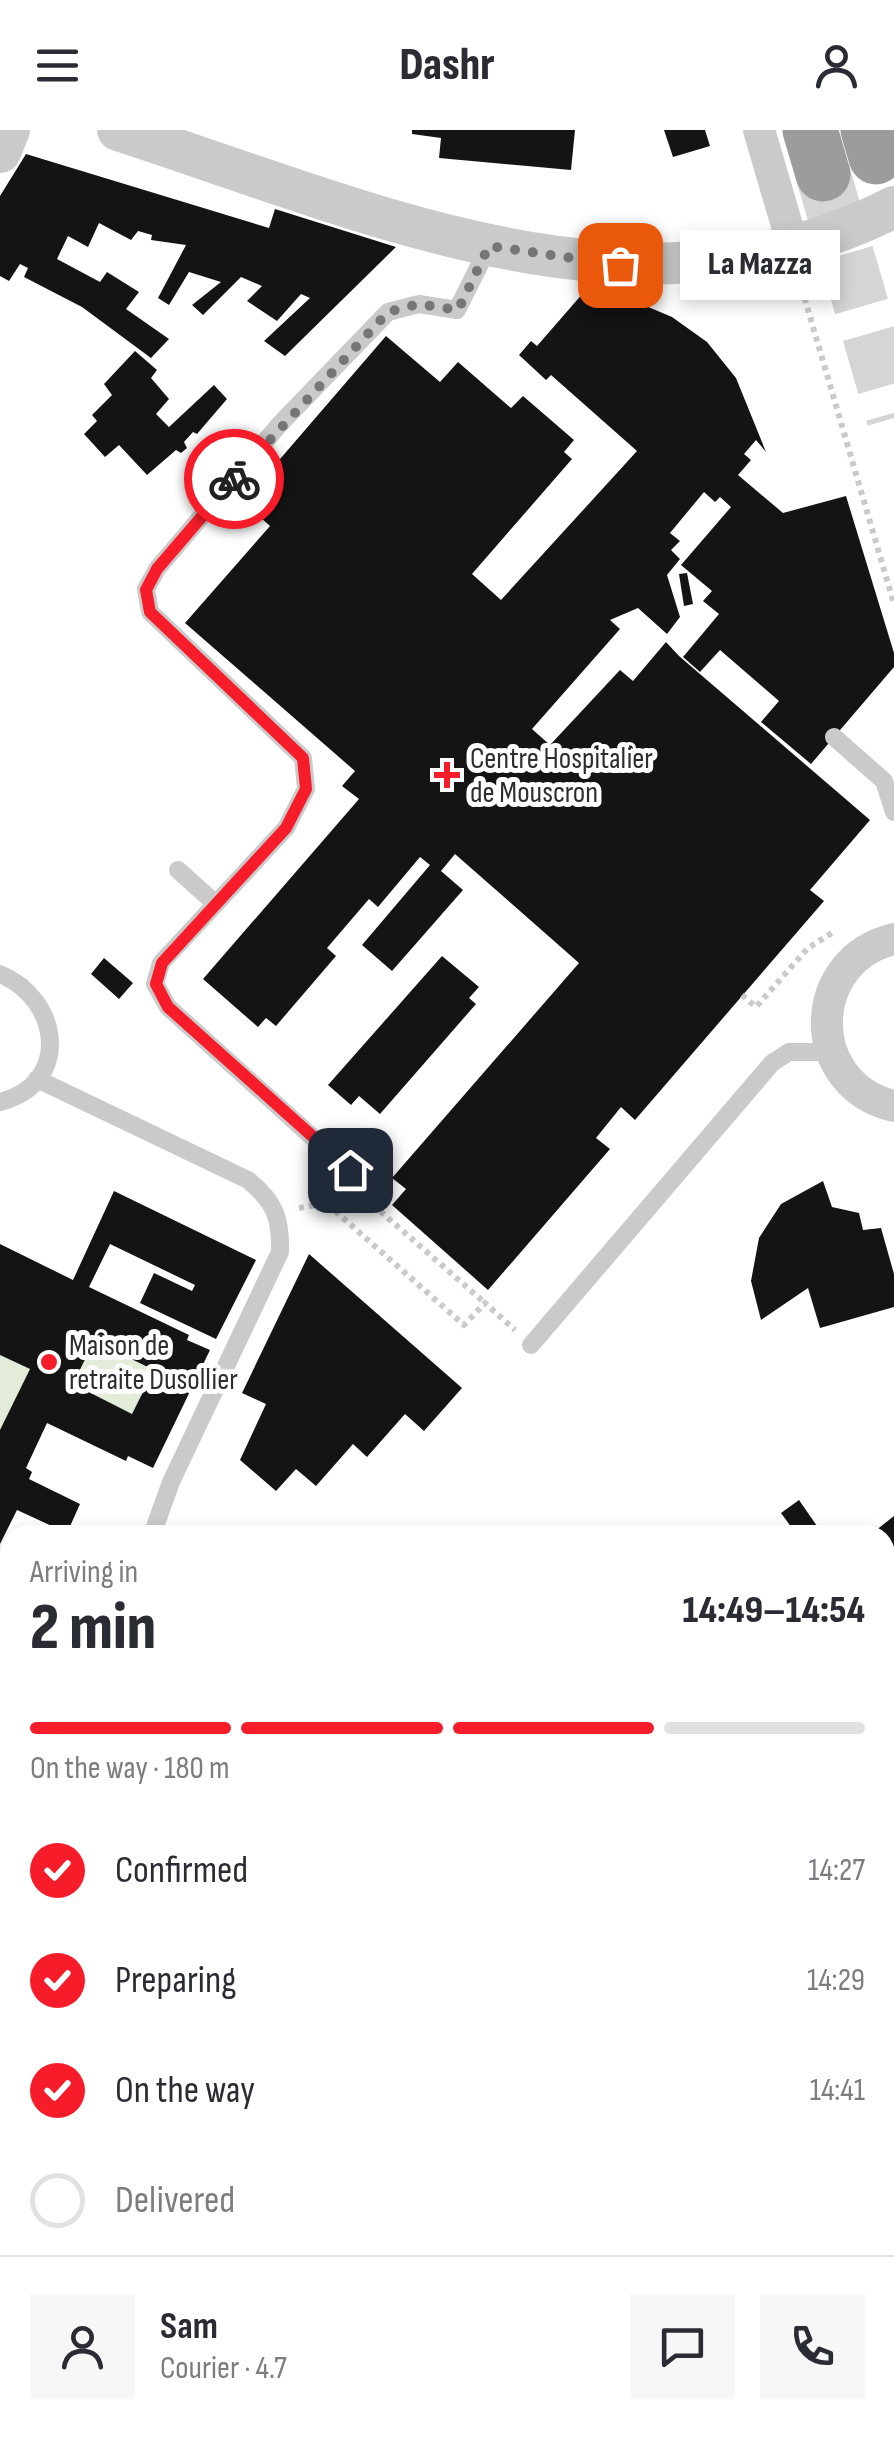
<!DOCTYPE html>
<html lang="en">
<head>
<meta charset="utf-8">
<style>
	body { margin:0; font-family:"Sofia Sans Condensed",sans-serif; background:#f7f7f7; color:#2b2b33; height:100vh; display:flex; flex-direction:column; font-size:38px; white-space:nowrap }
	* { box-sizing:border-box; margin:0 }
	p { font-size:32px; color:#7c7c81 }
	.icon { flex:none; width:55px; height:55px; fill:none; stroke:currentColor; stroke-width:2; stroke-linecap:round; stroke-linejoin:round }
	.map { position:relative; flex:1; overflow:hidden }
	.panel { position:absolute; left:0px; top:1395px; width:895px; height:932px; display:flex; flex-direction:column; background:#fff; border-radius:30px 30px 0 0; box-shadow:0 5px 15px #0003 }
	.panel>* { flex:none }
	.pin { position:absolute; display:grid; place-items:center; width:85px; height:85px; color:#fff; margin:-42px; border-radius:20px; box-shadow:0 5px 15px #0006 }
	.courier { position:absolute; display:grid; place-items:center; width:100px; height:100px; margin:-50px; border:8px solid #f71c29; border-radius:50%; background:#fff; color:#222; box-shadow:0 2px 12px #0007 }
	.bubble { position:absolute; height:70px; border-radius:0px; background:#fff; box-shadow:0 5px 15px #0003; font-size:32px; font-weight:800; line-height:70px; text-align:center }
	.head em { font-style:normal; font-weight:800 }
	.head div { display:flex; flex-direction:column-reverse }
	.head { display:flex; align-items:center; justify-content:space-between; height:170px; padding:0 30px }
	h1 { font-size:65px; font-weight:800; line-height:75px }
	.bar { display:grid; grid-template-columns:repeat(4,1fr); gap:15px 10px; align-content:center; height:120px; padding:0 30px }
	.bar i { height:12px; border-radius:8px; background:#e1e1e2 }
	.bar .on { background:#f71c29 }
	.bar p { grid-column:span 4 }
	.line { display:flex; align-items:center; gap:25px; padding:0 30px; border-top:2px solid #e1e1e2 }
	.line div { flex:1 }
	.round { display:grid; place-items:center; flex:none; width:105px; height:105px; border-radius:0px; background:#f7f7f7 }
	ol { padding:0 30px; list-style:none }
	li { display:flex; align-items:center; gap:30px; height:110px }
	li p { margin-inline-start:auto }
	li .icon { padding:10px; border-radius:50%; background:#f71c29; color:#fff; stroke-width:4 }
	li:last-child { color:#7c7c81 }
	li i { width:55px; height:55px; border:5px solid #e1e1e2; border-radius:50% }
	header { display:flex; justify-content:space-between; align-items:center; height:130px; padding:0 30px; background:#fff; font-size:45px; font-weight:800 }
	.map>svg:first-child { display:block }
	.green { fill:#e3ecd8 }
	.building { fill:#141414; fill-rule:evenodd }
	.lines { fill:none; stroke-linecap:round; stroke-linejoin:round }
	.trunk-tunnel { stroke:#d5d5d5; stroke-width:55; stroke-dasharray:55 28; stroke-linecap:butt }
	.path { stroke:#cacaca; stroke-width:6; stroke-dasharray:5 5; stroke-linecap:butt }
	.service { stroke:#cacaca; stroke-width:18 }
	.minor { stroke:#cacaca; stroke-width:32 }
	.tertiary { stroke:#cacaca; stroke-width:42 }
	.secondary { stroke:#b7b7b7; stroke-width:48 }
	.trunk { stroke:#9c9c9c; stroke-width:55 }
	.done { stroke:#767676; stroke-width:10; stroke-dasharray:0 18 }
	.route { stroke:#f71c29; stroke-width:12 }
	.poi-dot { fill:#f71c29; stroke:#fff; stroke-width:4 }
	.labels { text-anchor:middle; stroke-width:10; stroke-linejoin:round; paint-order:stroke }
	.poi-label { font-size:30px; fill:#2d2d2d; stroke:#fff; text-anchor:start }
</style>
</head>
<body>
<header><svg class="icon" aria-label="menu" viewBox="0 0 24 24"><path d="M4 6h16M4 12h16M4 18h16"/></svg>Dashr<svg class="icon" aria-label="person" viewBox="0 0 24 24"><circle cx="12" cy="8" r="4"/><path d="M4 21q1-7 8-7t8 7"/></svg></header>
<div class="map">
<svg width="894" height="2327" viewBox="0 0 894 2327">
	<rect width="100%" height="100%" fill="#fff"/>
	<path class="green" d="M94,1211L154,1240L132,1284L73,1254Z
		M0,1225L30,1239L0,1300Z
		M0,2293L10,2295V2318H94L130,2327H0Z"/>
	<path class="building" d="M412,0H575L571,40L439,28L441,8L412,4Z
		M664,0H705L710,16L673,27Z
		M26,24L269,98L275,79L396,117L285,226L264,211L310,168L301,164L277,191L247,171L262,156L241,147L203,185L192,175L221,152L189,142L169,175L158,168L186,115L151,110L152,105L138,101L131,110L99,93L88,117L68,106L57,129L100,152L107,142L139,162L126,179L169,209L151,228L82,177L24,147L28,138L20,134L9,151L0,146V66Z
		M584,162L634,171L672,187L707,212L736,248L766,322L756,310L744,324L751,330L738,345L783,383L846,366L894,523V537L811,634L761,592L779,571L720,520L700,542L683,527L719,484L703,471L712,461L681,435L731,377L720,367L715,372L704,362L670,403L680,411L671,420L680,429L667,445L680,487L667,504L638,478L610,490L620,499L532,599L550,615L620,540L633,551L666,512L679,526L870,690L810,760L824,771L635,990L621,977L596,1008L610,1019L488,1160L392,1075L406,1059L392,1048L579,833L455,724L441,741L463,760L392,841L362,815L430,735L420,727L378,777L369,769L327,818L336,826L276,896L266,888L258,897L203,849L359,669L342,656L355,641L185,493L270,396L243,372L386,206L440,252L458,232L511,278L523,266L574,310L564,322L572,329L472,444L501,470L637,321L551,245L546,250L519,225L531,211L537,216Z
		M135,221L157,240L151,248L169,269L156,284L169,297L214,255L227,269L197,304L193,302L184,312L187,318L181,323L176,320L147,345L119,315L105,327L84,304L97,291L92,285L112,265L104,254Z
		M687,443L693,474L684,476L679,444Z
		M442,826L479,857L469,868L476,874L380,984L359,966L351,975L328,955Z
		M104,828L133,853L119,869L91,844Z
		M823,1051L832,1077L859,1083L863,1100L881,1098L894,1144V1177L820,1198L808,1158L761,1190L751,1151L759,1108L781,1074Z
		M114,1061L256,1130L216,1209L140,1173L154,1143L192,1161L195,1155L110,1114L89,1157L189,1205L187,1210L210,1220L153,1338L128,1326L126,1331L47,1293L26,1338L32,1342L29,1349L80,1374L67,1403L17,1380L0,1414V1300L30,1239L0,1225V1114L73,1150ZM94,1211L154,1240L132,1284L73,1254Z
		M309,1124L462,1258L424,1301L405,1284L367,1327L353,1314L316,1356L296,1339L276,1361L240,1330L266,1274L242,1263Z
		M799,1370L817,1396L804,1405H797L781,1383Z
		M894,1386V1440L885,1428V1405H870Z
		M0,1696L10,1701V1791L0,1811Z
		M894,1708V1769L885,1750V1712Z
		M885,1827L894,1831V1860L885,1878Z
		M885,1975L894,1980V2035L885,2030Z
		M0,1983L10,1989V2134L0,2130Z
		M894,2182V2256L885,2234V2186Z
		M408,2318H526L523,2327H406Z"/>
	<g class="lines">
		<path class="trunk-tunnel" d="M823,44L894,288"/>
		<path class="path" d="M799,149L894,474
			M742,865L756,877L808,818L835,801
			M362,1058L372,1074L485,1173
			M299,1078L326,1073L464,1195L485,1173L515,1200"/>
		<path class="service" d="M834,607L884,651L894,682
			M178,740L216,774
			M0,844C61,869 72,954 0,972
			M37,949L248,1050C275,1072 281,1088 280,1122L171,1352L152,1405
			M350,1041L168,877L155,854L161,833L286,698L306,659L303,628L150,482L146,459L157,439L279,295L388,182L419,174L457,180L489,116
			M531,1215L772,933L789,922H830
			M0,1941L10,1946"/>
		<path class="minor" d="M759,0L793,116
			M894,809C805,830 804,955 894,976
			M350,2327L352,2318"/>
		<path class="tertiary" d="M118,0C369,81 637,208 894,77
			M0,22L9,0"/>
		<path class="secondary" d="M885,1561L894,1554
			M0,1650L10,1656
			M885,2080L894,2084"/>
		<path class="trunk" d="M810,0L823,44
			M868,0L876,27"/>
	</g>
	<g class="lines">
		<path class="done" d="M234,349L388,182L419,174L458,180L489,116L620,135"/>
		<path class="route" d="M234,349L157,439L146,460L150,482L303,628L306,659L286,698L162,833L156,854L168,877L350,1040"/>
	</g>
	<g class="poi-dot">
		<path d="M442 630h10v10h10v10h-10v10h-10v-10h-10v-10h10z"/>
		<circle cx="49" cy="1232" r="10"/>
	</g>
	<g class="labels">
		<g class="poi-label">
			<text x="470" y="638">Centre Hospitalier<tspan x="470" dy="34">de Mouscron</tspan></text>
			<text x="69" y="1225">Maison de<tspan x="69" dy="34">retraite Dusollier</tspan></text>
		</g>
	</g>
</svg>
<div class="pin" style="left:620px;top:135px;background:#ea580c"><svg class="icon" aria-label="bag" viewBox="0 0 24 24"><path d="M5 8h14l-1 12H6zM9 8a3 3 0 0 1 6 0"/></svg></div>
<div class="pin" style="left:350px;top:1040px;background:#1f2937"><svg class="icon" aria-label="home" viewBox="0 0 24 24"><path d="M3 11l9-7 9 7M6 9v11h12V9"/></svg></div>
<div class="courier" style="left:234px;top:349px"><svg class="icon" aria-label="bike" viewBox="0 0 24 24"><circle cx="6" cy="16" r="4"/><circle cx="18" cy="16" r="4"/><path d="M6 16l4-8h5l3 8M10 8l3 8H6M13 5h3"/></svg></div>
<div class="bubble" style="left:680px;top:100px;width:160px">La Mazza</div>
<section class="panel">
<div class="head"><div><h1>2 min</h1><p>Arriving in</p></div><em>14:49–14:54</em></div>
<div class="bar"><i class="on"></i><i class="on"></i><i class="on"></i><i></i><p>On the way · 180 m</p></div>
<ol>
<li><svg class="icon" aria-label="check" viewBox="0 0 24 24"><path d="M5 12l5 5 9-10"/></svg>Confirmed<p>14:27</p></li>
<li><svg class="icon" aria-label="check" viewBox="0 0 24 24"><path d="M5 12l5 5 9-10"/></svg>Preparing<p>14:29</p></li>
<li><svg class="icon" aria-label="check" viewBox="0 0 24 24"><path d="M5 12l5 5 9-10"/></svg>On the way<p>14:41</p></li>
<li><i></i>Delivered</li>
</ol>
<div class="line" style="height:180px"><a class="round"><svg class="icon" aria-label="person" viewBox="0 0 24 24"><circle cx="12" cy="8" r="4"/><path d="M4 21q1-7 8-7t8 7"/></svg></a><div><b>Sam</b><p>Courier · 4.7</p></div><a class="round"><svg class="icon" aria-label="chat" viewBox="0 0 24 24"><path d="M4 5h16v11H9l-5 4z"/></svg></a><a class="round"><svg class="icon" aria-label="phone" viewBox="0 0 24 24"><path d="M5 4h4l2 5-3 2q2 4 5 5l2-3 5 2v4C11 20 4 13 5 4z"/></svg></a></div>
</section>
</div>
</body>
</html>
